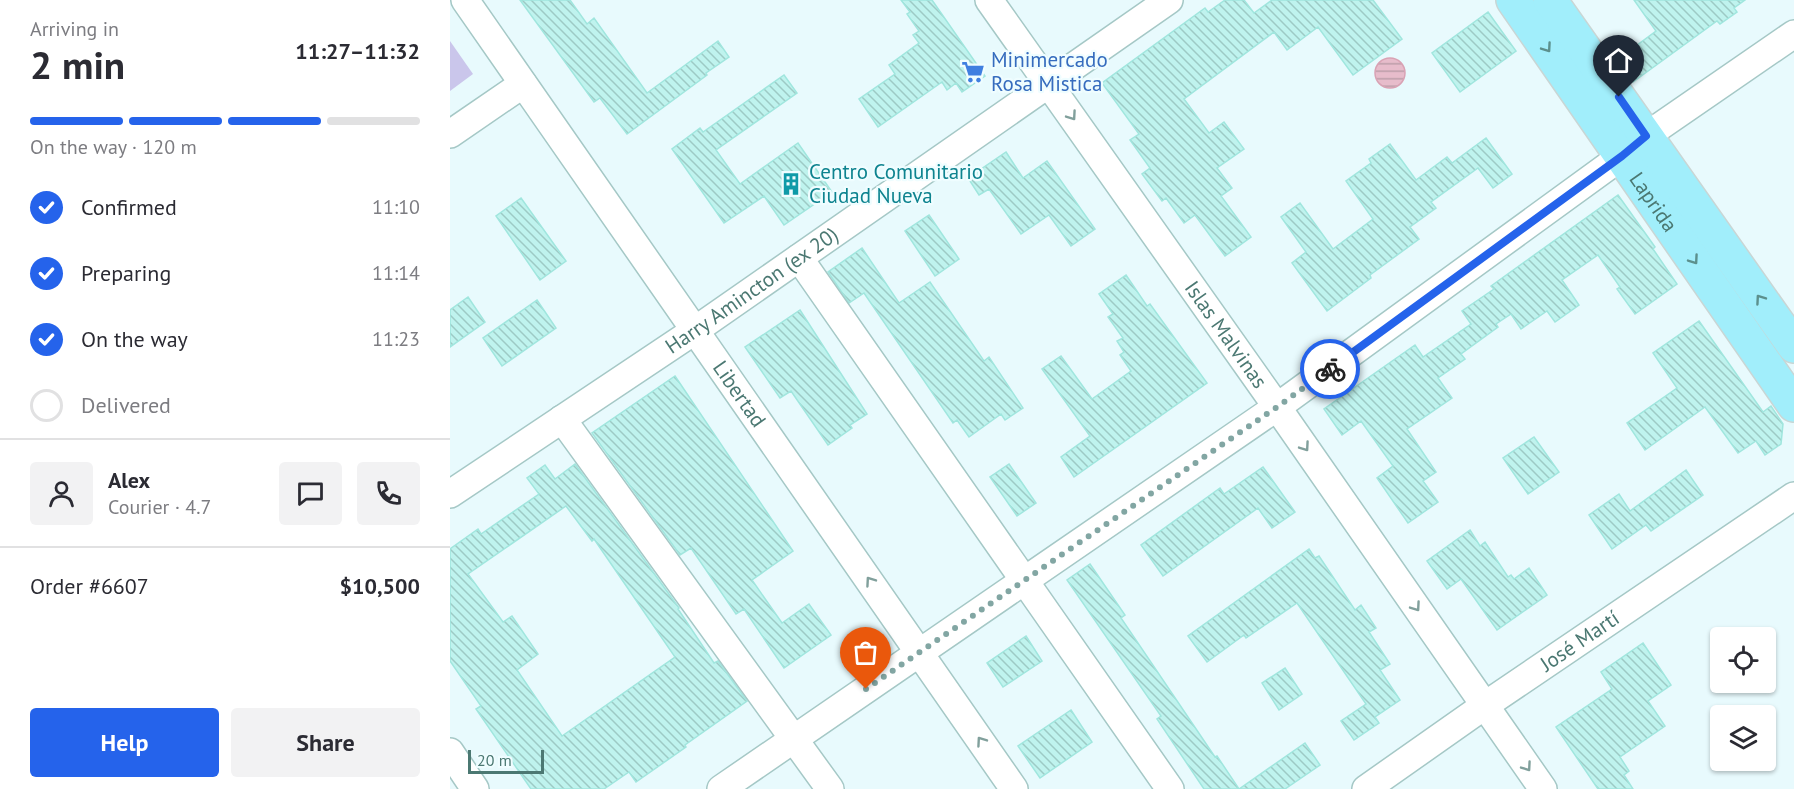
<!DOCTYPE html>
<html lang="en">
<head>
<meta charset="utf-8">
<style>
	body { margin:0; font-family:"PT Sans",sans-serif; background:#f2f2f3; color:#2b2b33; height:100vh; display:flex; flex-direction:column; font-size:22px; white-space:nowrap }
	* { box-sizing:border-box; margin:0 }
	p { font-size:20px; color:#7c7c81 }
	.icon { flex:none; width:33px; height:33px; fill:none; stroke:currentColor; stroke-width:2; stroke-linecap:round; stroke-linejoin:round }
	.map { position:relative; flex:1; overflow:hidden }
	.panel { display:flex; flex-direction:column; background:#fff; width:450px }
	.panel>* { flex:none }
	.tools { position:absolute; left:1260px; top:627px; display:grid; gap:12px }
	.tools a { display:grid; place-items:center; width:66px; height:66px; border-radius:6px; background:#fff; box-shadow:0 2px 4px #0004; font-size:30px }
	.scale { position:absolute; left:18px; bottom:15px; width:76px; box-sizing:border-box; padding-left:6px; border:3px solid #4b7872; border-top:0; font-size:16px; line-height:21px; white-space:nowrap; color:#4b7872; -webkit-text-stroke:4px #effdff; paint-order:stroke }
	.pin { position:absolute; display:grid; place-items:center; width:51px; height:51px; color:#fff; margin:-62px -26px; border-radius:50% 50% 50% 0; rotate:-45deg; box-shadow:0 0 6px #0007 }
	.pin .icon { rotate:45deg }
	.courier { position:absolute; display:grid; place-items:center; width:60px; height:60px; margin:-30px; border:4px solid #2563eb; border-radius:50%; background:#fff; color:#222; box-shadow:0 2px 8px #0007 }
	.summary em { font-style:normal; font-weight:700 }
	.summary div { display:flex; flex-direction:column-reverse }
	.summary { display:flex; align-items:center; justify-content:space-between; height:102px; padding:0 30px }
	h1 { font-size:39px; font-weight:700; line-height:45px }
	.bar { display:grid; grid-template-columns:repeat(4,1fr); gap:9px 6px; align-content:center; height:72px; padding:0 30px }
	.bar i { height:8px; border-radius:4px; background:#e1e1e2 }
	.bar .active { background:#2563eb }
	.bar p { grid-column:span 4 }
	.line { display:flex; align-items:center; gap:15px; padding:0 30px; border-top:2px solid #e1e1e2 }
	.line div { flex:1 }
	.round { display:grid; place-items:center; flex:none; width:63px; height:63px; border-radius:6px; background:#f2f2f3 }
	ol { padding:0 30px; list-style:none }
	li { display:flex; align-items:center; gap:18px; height:66px }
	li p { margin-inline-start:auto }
	li .icon { padding:6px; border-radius:50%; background:#2563eb; color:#fff; stroke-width:4 }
	li:last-child { color:#7c7c81 }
	li i { width:33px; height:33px; border:3px solid #e1e1e2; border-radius:50% }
	.primary-button { display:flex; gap:12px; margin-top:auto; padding:12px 30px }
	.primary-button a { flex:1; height:69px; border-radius:6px; background:#2563eb; color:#fff; font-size:24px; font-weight:700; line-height:69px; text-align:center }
	.primary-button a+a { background:#f2f2f3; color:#2b2b33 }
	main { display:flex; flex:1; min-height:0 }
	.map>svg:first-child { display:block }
	.park { fill:#cac6eb }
	.water { fill:url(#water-rules); stroke:#d9a2b4; stroke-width:1.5 }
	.building { fill:url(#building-back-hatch); stroke:#a0e6de; stroke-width:1.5; fill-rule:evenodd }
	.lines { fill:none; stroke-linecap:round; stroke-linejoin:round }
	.minor-casing { stroke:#a5c8c6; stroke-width:30 }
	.major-casing { stroke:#c9d6d5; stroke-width:36 }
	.minor { stroke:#fff; stroke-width:27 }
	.major { stroke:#a1eefb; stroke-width:33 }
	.oneway { stroke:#5c908d }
	.oneway2 { stroke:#81a09c }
	.done { stroke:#82a6a3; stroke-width:6; stroke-dasharray:0 10.8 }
	.route { stroke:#2563eb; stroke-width:8 }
	.labels { text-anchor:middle; stroke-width:4.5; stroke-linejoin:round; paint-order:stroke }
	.shop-label { font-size:21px; fill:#366cbe; stroke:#effdff; text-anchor:start }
	.culture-label { font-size:21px; fill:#0d838f; stroke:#effdff; text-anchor:start }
	.street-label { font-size:21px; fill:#4b7872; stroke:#effdff }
</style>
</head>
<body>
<main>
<section class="panel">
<div class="summary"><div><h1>2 min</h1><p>Arriving in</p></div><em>11:27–11:32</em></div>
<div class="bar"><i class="active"></i><i class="active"></i><i class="active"></i><i></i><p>On the way · 120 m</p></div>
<ol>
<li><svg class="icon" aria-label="check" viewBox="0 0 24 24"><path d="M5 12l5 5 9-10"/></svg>Confirmed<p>11:10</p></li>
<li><svg class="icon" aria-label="check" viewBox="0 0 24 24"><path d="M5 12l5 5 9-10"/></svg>Preparing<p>11:14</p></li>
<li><svg class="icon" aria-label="check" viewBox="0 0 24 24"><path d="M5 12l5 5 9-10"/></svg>On the way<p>11:23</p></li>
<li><i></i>Delivered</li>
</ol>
<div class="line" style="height:108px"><a class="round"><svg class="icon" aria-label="person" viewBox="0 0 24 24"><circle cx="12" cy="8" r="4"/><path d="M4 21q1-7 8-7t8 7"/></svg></a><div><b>Alex</b><p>Courier · 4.7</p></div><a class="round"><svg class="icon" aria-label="chat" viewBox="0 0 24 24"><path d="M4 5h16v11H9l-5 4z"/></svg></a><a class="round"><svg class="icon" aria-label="phone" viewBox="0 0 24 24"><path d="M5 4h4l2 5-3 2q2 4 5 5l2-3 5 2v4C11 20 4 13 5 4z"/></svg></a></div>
<div class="line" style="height:78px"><div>Order #6607</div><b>$10,500</b></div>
<div class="primary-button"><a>Help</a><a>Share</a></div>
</section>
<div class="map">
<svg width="1344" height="789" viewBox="0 0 1344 789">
	<defs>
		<pattern id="water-rules" width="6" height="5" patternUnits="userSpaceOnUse" patternTransform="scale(1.5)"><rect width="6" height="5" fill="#e7bccb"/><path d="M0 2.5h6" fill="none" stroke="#bd9ea9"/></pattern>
		<pattern id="building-back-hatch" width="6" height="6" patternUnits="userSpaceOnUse" patternTransform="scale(1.5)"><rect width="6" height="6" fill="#bff3ee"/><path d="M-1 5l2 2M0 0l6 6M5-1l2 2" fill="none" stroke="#9dcac5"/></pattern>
	</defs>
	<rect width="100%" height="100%" fill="#e8fafd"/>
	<path class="park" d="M0,41L23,74L0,91Z"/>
	<path class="water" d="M925 73a15 15 0 1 1 30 0a15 15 0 1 1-30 0Z"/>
	<path class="building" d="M70,0H120L137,24L144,18L197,93L268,41L279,57L256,73L257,75L177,134L150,98L144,102Z
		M451,0H482L535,76L512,92L506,83L497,90L492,82L428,127L409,99L445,74L439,65L469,43L463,35L469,31L457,14L460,12Z
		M775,0H794L804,13L822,0H923L952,39L903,75L868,27L837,50L824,32L734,99L759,133L774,122L794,149L767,168L782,188L771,196L801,237L775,256L745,215L734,223L716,198L712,201L692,174L700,168L680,140L689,134L652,83L755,8L758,12Z
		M1184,0H1295L1284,8L1287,12L1270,24L1267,21L1183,82L1167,60L1206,31Z
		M1038,12L1066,51L1010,92L982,53Z
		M334,75L347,93L266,150L290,184L348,143L382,192L334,225L314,196L274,223L222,149L250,128L253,132Z
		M1036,138L1062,174L1043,188L1028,168L981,202L986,208L960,227L969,239L920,275L921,278L877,311L842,263L856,252L831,217L850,203L883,249L923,219L896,181L921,163L919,159L940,144L966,180L997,157L1002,163Z
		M556,152L573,178L597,161L645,229L621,246L599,215L571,234L539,189L529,195L518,178Z
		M1168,195L1205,247L1203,249L1227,284L1185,314L1167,289L1170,287L1148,255L1112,280L1129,305L1105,322L1097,311L1071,329L1061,314L1046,324L1048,327L1011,354L1015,359L988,378L1002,398L957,429L986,472L973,481L988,502L958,523L927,478L943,466L911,421L892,435L874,409L965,345L973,357L1021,324L1012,311L1044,289L1041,286Z
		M71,198L116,261L90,280L46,216Z
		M479,215L509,259L485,276L455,231Z
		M412,248L449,303L480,282L534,361L539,357L573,408L555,420L551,414L519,437L507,420L503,423L414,293L399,303L378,272Z
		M676,275L697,306L700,304L757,383L624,477L611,457L640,436L592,369L611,356L642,399L681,371L670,355L674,352L667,341L673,338L658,317L663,314L649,294Z
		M18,297L35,322L0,347V310Z
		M87,300L106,328L52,366L33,338Z
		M350,310L417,414L400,425L402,428L378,445L341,391L330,398L295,347Z
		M1249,321L1313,412L1321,406L1333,424L1331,444L1315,455L1306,441L1288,453L1255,407L1195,450L1177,423L1227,388L1203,353Z
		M225,376L343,551L302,580L332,623L359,604L381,635L334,668L294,609L286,614L241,548L230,555L142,433Z
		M1084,437L1109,472L1078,494L1053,458Z
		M125,464L229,608L228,609L264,663L268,661L297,701L235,745L236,747L186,782L179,772L154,789H81L26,709L31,706L0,661V549L28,529L31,534L89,494L77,478L95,465L105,479ZM116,506L142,541L144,539L225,657L112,736L67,670L88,654L62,616L53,622L18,574Z
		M559,464L586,503L567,516L540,477Z
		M813,467L845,512L822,528L808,508L713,576L691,545L770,488L774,494Z
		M1236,470L1253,495L1201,531L1196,525L1162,549L1139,515L1169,494L1180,511Z
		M1020,530L1030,546L1035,542L1058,577L1061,575L1064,579L1079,568L1097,595L1047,630L1011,579L997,589L977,561Z
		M859,549L865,558L869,556L905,610L911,605L926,628L919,632L940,664L930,670L950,700L925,717L929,723L904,740L891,721L916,704L847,603L796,638L794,635L757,662L738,636Z
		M640,564L675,615L671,618L765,757L767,756L789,789L855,743L870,765L835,789H754L707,719L711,716L617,580Z
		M576,636L592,661L553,687L537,663Z
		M1193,643L1221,685L1198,701L1215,726L1170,757L1179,771L1174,775L1183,789H1148L1106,727L1162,689L1151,672Z
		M835,668L852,694L829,710L812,683Z
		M621,710L642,742L590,778L568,746Z"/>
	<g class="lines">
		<g class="minor-casing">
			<g id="minor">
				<path id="s1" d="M15,0L564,789"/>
				<path id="s2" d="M539,0L827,407L1093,789"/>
				<path d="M0,134L73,84"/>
				<path d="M349,258L720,789"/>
				<path d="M112,419L380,789"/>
				<path id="s3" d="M0,494L244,331L719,0"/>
				<path d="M0,752L25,789"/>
				<path d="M271,789L827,407L1172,156L1196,136L1344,34"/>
				<path id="s4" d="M916,789L1034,706L1344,496"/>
			</g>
		</g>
		<g class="major-casing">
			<g id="major">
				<path id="s5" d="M1063,0L1344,405"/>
				<path d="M1100,0L1344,346"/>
			</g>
		</g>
		<use href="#minor" class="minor"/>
		<use href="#major" class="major"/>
	</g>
	<defs><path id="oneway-chevron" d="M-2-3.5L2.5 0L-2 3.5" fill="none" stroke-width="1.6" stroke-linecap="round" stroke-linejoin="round" transform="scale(1.5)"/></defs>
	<g class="oneway">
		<use href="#oneway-chevron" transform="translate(1097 48) rotate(55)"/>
		<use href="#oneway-chevron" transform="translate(1244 260) rotate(55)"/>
		<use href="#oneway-chevron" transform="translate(1310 299) rotate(-125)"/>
	</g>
	<g class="oneway2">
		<use href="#oneway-chevron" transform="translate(622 116) rotate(55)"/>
		<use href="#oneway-chevron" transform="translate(855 447) rotate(55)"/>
		<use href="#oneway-chevron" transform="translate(420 581) rotate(-125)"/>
		<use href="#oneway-chevron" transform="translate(966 607) rotate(55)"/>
		<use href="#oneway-chevron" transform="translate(531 741) rotate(-125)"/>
		<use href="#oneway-chevron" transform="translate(1077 767) rotate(55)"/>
	</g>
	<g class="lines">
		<path class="done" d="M416,689L827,407L880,369"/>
		<path class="route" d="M880,369L1172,156L1196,136L1169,97"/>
	</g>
	<defs>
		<g id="supermarket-bare" transform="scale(1.8)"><path d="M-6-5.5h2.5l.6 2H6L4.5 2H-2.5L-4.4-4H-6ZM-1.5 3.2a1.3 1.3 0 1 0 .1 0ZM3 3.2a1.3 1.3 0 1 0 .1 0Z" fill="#3f7fe0" stroke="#effdff" stroke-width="2.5" paint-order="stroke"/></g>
		<g id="building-bare" transform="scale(1.8)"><path d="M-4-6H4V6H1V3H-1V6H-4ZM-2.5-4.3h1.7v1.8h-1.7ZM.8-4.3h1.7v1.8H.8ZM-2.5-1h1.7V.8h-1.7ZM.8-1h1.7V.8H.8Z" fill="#0f9aa8" stroke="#effdff" stroke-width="2.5" paint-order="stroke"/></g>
	</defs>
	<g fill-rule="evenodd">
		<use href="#supermarket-bare" x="523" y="72"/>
		<use href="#building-bare" x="341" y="184"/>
	</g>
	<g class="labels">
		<g class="shop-label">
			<text x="541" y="67">Minimercado<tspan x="541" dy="24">Rosa Mistica</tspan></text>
		</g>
		<g class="culture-label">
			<text x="359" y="179">Centro Comunitario<tspan x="359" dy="24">Ciudad Nueva</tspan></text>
		</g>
		<g class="street-label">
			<text dy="7" stroke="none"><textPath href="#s5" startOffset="246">Laprida</textPath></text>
			<text dy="7" stroke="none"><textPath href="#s3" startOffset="364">Harry Amincton (ex 20)</textPath></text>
			<text dy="7" stroke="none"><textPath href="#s2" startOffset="410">Islas Malvinas</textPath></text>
			<text dy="7" stroke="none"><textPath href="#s1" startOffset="480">Libertad</textPath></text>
			<text dy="7" stroke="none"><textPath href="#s4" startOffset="260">José Martí</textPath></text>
		</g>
	</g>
</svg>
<div class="tools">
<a><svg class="icon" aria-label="locate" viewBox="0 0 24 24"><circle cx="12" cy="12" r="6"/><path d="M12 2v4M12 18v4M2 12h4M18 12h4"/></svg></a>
<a><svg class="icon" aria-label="layers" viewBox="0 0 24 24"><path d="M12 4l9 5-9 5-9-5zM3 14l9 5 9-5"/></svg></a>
</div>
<div class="scale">20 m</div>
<div class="pin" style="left:416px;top:689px;background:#ea580c"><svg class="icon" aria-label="bag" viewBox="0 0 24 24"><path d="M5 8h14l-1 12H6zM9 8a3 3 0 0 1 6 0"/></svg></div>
<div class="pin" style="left:1169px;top:97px;background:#1f2937"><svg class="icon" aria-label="home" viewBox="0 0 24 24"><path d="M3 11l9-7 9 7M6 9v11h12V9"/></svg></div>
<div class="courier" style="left:880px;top:369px"><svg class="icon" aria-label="bike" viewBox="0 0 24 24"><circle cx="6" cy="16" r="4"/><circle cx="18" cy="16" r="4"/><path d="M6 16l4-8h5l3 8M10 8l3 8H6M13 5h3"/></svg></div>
</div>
</main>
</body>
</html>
